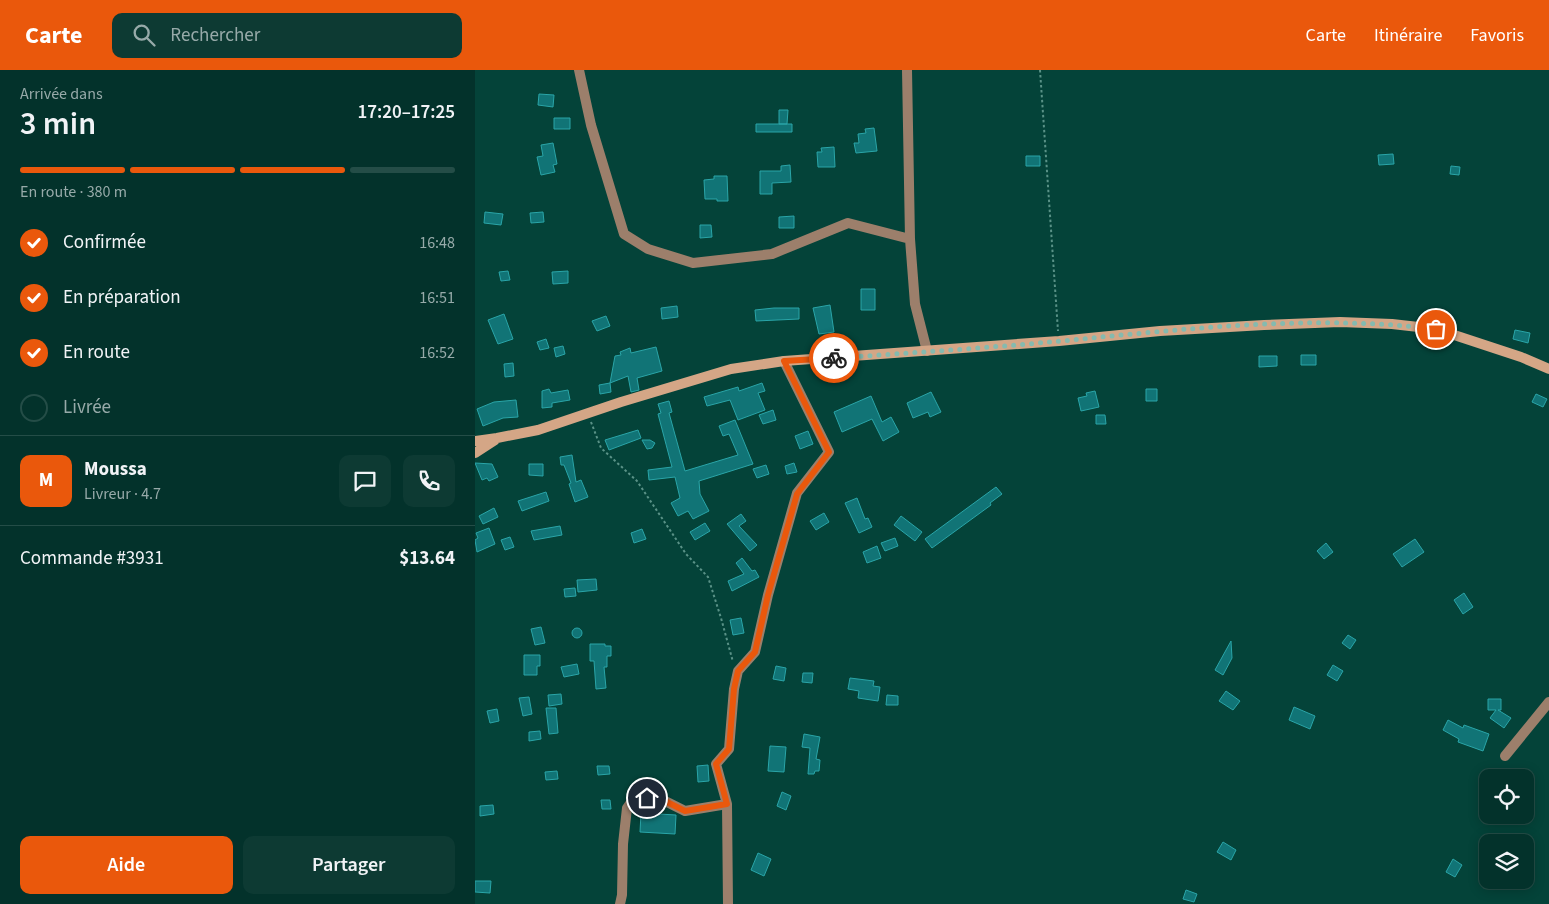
<!DOCTYPE html>
<html lang="fr">
<head>
<meta charset="utf-8">
<style>
	body { margin:0; font-family:"Source Sans 3",sans-serif; background:#0d3a33; color:#f1f3f6; height:100vh; display:flex; flex-direction:column; font-size:19px; white-space:nowrap }
	* { box-sizing:border-box; margin:0 }
	p { font-size:16px; color:#97aaa9 }
	.icon { flex:none; width:28px; height:28px; fill:none; stroke:currentColor; stroke-width:2; stroke-linecap:round; stroke-linejoin:round }
	.map { position:relative; flex:1; overflow:hidden }
	.sheet { display:flex; flex-direction:column; background:#03322b; width:475px }
	.sheet>* { flex:none }
	.tools { position:absolute; left:1004px; top:699px; display:grid; gap:10px }
	.tools a { display:grid; place-items:center; width:55px; height:55px; border-radius:10px; background:#03322b; box-shadow:0 2px 12px #0003,0 0 0 1px #244d47; font-size:25px }
	.pin { position:absolute; display:grid; place-items:center; width:42px; height:42px; color:#fff; margin:-21px; border:2px solid #fff; border-radius:50%; box-shadow:0 1px 5px #0007 }
	.courier { position:absolute; display:grid; place-items:center; width:50px; height:50px; margin:-25px; border:4px solid #ea580c; border-radius:50%; background:#fff; color:#222; box-shadow:0 1px 6px #0007 }
	.headline em { font-style:normal; font-weight:600 }
	.headline div { display:flex; flex-direction:column-reverse }
	.headline { display:flex; align-items:center; justify-content:space-between; height:85px; padding:0 20px }
	h1 { font-size:32px; font-weight:600; line-height:38px }
	.bar { display:grid; grid-template-columns:repeat(4,1fr); gap:8px 5px; align-content:center; height:60px; padding:0 20px }
	.bar i { height:6px; border-radius:4px; background:#244d47 }
	.bar .selected { background:#ea580c }
	.bar p { grid-column:span 4 }
	.line { display:flex; align-items:center; gap:12px; padding:0 20px; border-top:1px solid #244d47 }
	.line div { flex:1 }
	.round { display:grid; place-items:center; flex:none; width:52px; height:52px; border-radius:10px; background:#0d3a33 }
	ol { padding:0 20px; list-style:none }
	li { display:flex; align-items:center; gap:15px; height:55px }
	li p { margin-inline-start:auto }
	li .icon { padding:5px; border-radius:50%; background:#ea580c; color:#fff; stroke-width:4 }
	li:last-child { color:#97aaa9 }
	li i { width:28px; height:28px; border:2px solid #244d47; border-radius:50% }
	.action { display:flex; gap:10px; margin-top:auto; padding:10px 20px }
	.action a { flex:1; height:58px; border-radius:10px; background:#ea580c; color:#fff; font-size:20px; font-weight:600; line-height:58px; text-align:center }
	.action a+a { background:#0d3a33; color:#f1f3f6 }
	header { display:flex; align-items:center; gap:30px; box-sizing:border-box; height:70px; padding:0 25px; background:#ea580c; color:#fff }
	header strong { font-size:24px }
	nav { display:flex; gap:28px; margin-inline-start:auto; font-size:18px }
	.search { width:350px; height:45px; background:#0d3a33; display:flex; align-items:center; gap:12px; box-sizing:border-box; padding:0 18px; border-radius:10px; color:#97aaa9; font-size:19px }
	main { display:flex; flex:1; min-height:0 }
	.map>svg:first-child { display:block }
	.building { fill:#117476; stroke:#2aa5a8 }
	.lines { fill:none; stroke-linecap:round; stroke-linejoin:round }
	.path { stroke:#5a9287; stroke-width:2; stroke-dasharray:2.5 2.5; stroke-linecap:butt }
	.street { stroke:#9c7f6b; stroke-width:10 }
	.secondary { stroke:#d4a686; stroke-width:10 }
	.done { stroke:#85baaf; stroke-width:5; stroke-dasharray:0 9 }
	.route { stroke:#ea580c; stroke-width:6 }
</style>
</head>
<body>
<header>
<strong>Carte</strong>
<div class="search"><svg class="icon" aria-label="search" viewBox="0 0 24 24"><circle cx="10" cy="10" r="6"/><path d="M15 15l6 6"/></svg>Rechercher</div>
<nav><a>Carte</a><a>Itinéraire</a><a>Favoris</a></nav>
</header>
<main>
<section class="sheet">
<div class="headline"><div><h1>3 min</h1><p>Arrivée dans</p></div><em>17:20–17:25</em></div>
<div class="bar"><i class="selected"></i><i class="selected"></i><i class="selected"></i><i></i><p>En route · 380 m</p></div>
<ol>
<li><svg class="icon" aria-label="check" viewBox="0 0 24 24"><path d="M5 12l5 5 9-10"/></svg>Confirmée<p>16:48</p></li>
<li><svg class="icon" aria-label="check" viewBox="0 0 24 24"><path d="M5 12l5 5 9-10"/></svg>En préparation<p>16:51</p></li>
<li><svg class="icon" aria-label="check" viewBox="0 0 24 24"><path d="M5 12l5 5 9-10"/></svg>En route<p>16:52</p></li>
<li><i></i>Livrée</li>
</ol>
<div class="line" style="height:90px"><b class="round" style="background:#ea580c;color:#fff">M</b><div><b>Moussa</b><p>Livreur · 4.7</p></div><a class="round"><svg class="icon" aria-label="chat" viewBox="0 0 24 24"><path d="M4 5h16v11H9l-5 4z"/></svg></a><a class="round"><svg class="icon" aria-label="phone" viewBox="0 0 24 24"><path d="M5 4h4l2 5-3 2q2 4 5 5l2-3 5 2v4C11 20 4 13 5 4z"/></svg></a></div>
<div class="line" style="height:65px"><div>Commande #3931</div><b>$13.64</b></div>
<div class="action"><a>Aide</a><a>Partager</a></div>
</section>
<div class="map">
<svg width="1074" height="834" viewBox="0 0 1074 834">
	<rect width="100%" height="100%" fill="#044339"/>
	<path class="building" d="M64,24L79,25L78,37L63,35Z
		M304,40H313L312,54H304Z
		M79,48H95V59H79Z
		M281,54H317V62H281Z
		M399,58L402,81L381,83L379,73H384L383,64L391,63L390,59Z
		M78,73L82,94L78,95L80,102L66,105L62,87L68,86L66,75Z
		M359,77L360,97H343L342,82H347L346,78Z
		M918,84L919,94L904,95L903,85Z
		M551,86H565V96H551Z
		M315,95L316,112L297,113V124H285V101H306V96Z
		M976,96L985,97L984,105L975,104Z
		M239,106H252L253,131H242V129H230L229,110L239,109Z
		M10,142L28,144L26,155L9,153Z
		M68,142L69,152L56,153L55,143Z
		M319,146V158H304V147Z
		M225,155H236L237,167L225,168Z
		M33,201L35,210L26,211L24,202Z
		M93,201V213L78,214L77,202Z
		M386,219H400V240H386Z
		M355,235L359,262L344,264L338,238Z
		M202,236L203,247L187,249L186,238Z
		M299,238H324V249L281,251L280,240Z
		M29,244L38,269L23,274L13,250Z
		M131,246L135,256L122,261L117,251Z
		M1040,260L1055,263L1053,273L1038,269Z
		M71,269L74,278L65,280L62,272Z
		M88,276L90,284L81,287L79,278Z
		M181,277L187,301L162,308L164,320L156,322L153,306L135,313L140,286L146,285L145,282L155,278L156,283Z
		M826,285H841V295H826Z
		M784,286H802V296L784,297Z
		M38,293L39,306L30,307L29,294Z
		M135,313L136,322L125,324L124,315Z
		M287,313L290,321L283,323L290,340L263,350L255,330L232,336L229,327L263,317L264,321Z
		M74,319L76,323L93,320L95,330L77,333V337L67,338V321Z
		M671,319H682V331H671Z
		M620,321L624,337L606,341L603,328L612,326L611,323Z
		M456,322L466,342L455,347L453,342L438,348L432,333Z
		M1061,324L1072,329L1068,337L1057,332Z
		M396,326L407,352L416,347L424,362L408,371L397,349L367,362L359,342Z
		M41,330L43,347L28,348L8,356L2,339L19,332Z
		M194,331L197,342L194,343L210,401L263,385L254,364L248,366L244,356L260,350L278,394L224,411L225,424L234,441L218,449L213,441L203,446L196,433L205,428L200,407L174,410L173,400L197,397L183,344L186,343L183,334Z
		M298,340L301,350L288,354L284,345Z
		M621,345H630L631,354H621Z
		M163,360L166,368L134,380L130,370Z
		M333,361L338,374L325,379L320,366Z
		M167,370H175L180,373L177,378L172,379Z
		M97,385L101,412L106,410L113,427L100,432L94,414L96,413L89,395H86L85,387Z
		M0,393L17,394L23,407L14,411L12,408L7,410Z
		M319,393L322,402L312,404L310,396Z
		M54,394H68V406L54,405Z
		M291,395L294,404L282,408L278,399Z
		M521,417L527,424L515,433L516,435L457,478L450,469Z
		M71,422L74,431L47,441L43,431Z
		M382,428L390,449L393,448L397,457L384,463L370,433Z
		M19,438L23,447L8,454L4,446Z
		M349,443L354,452L341,460L335,451Z
		M266,444L271,451L264,456L282,475L275,481L252,454Z
		M426,446L447,462L440,471L419,455Z
		M230,453L235,461L220,470L215,462Z
		M85,456L87,465L59,470L56,461Z
		M14,458L20,474L2,482L0,470L3,468L1,463Z
		M167,459L171,469L159,473L156,463Z
		M35,467L39,477L30,480L26,470Z
		M420,468L423,476L410,481L406,473Z
		M940,469L949,482L927,497L918,484Z
		M851,473L858,482L849,489L842,481Z
		M402,476L406,488L392,493L388,482Z
		M267,488L277,501L280,500L284,507L257,521L253,511L269,504L261,493Z
		M121,509L122,520L103,522L102,510Z
		M100,518L101,526L90,527L89,519Z
		M989,523L998,537L988,544L979,530Z
		M266,548L269,563L258,565L255,550Z
		M66,557L70,573L60,575L56,559Z
		M97 563a5 5 0 1 1 10 0a5 5 0 1 1-10 0Z
		M873,565L881,570L875,579L867,573Z
		M756,571L757,588L748,605L740,600Z
		M115,574H130V576H136V586H132V597H129L131,618L121,619L119,591H115Z
		M49,585H65V596H62V605H49Z
		M102,594L104,604L89,607L86,597Z
		M858,595L868,601L862,611L852,605Z
		M301,596L311,598L309,611L298,609Z
		M328,603H338L337,613L327,612Z
		M375,608L399,611L398,616L405,617L403,631L383,628L384,621L373,619Z
		M751,621L765,631L758,640L744,631Z
		M86,624L87,634L74,636L73,625Z
		M412,625L423,626V635H411Z
		M54,627L57,644L48,646L44,628Z
		M1013,629H1026V640H1023L1036,648L1029,658L1015,648L1021,640H1013Z
		M819,637L840,646L835,659L814,650Z
		M71,638H81L83,663L74,664Z
		M22,639L24,651L15,653L12,641Z
		M973,650L988,658L989,655L1014,664L1008,681L983,672L984,669L968,660Z
		M65,661L66,669L54,671V662Z
		M329,664L345,667L341,689L345,690L344,701H340L339,704H333L335,678L327,677Z
		M295,676L311,677L309,702L293,701Z
		M233,695L234,711L223,712L222,696Z
		M122,696H134L135,704L123,705Z
		M82,701L83,709L71,710L70,702Z
		M307,722L316,726L311,740L302,736Z
		M126,730H135L136,739H127Z
		M18,735L19,744L5,746V736Z
		M166,743L201,745L200,764L165,762Z
		M748,772L761,780L756,790L742,782Z
		M283,783L296,789L289,806L276,800Z
		M978,789L987,795L980,807L971,802Z
		M0,811H16L15,823L0,822Z
		M711,820L722,824L719,832L708,829Z"/>
	<g class="lines">
		<path class="path" d="M565,0L583,261
			M116,352L126,378L162,411L211,484L233,507L246,548L258,592"/>
		<path class="street" d="M104,0L116,55L149,164L173,179L218,193L297,184L373,153L435,169
			M432,0L435,169L440,234L452,281
			M1030,686L1074,632
			M145,834L147,825L148,774L152,738L159,728H184L210,741L252,734
			M253,834L252,734L241,694L254,679L259,619L263,601L280,582L293,525L322,423L354,382L309,291"/>
		<path class="secondary" d="M0,371L22,368L63,360L146,332L256,299L309,291L584,271L685,261L789,255L865,252L917,254L961,259L1046,287L1074,299
			M0,383L20,370"/>
	</g>
	<g class="lines">
		<path class="done" d="M359,288C435,283 511,278 586,271C710,259 836,244 961,259"/>
		<path class="route" d="M172,728H184L210,741L252,734L241,694L254,679L259,619L263,601L280,582L293,525L322,424L354,382L309,291L359,288"/>
	</g>
</svg>
<div class="tools">
<a><svg class="icon" aria-label="locate" viewBox="0 0 24 24"><circle cx="12" cy="12" r="6"/><path d="M12 2v4M12 18v4M2 12h4M18 12h4"/></svg></a>
<a><svg class="icon" aria-label="layers" viewBox="0 0 24 24"><path d="M12 4l9 5-9 5-9-5zM3 14l9 5 9-5"/></svg></a>
</div>
<div class="pin" style="left:961px;top:259px;background:#ea580c"><svg class="icon" aria-label="bag" viewBox="0 0 24 24"><path d="M5 8h14l-1 12H6zM9 8a3 3 0 0 1 6 0"/></svg></div>
<div class="pin" style="left:172px;top:728px;background:#1f2937"><svg class="icon" aria-label="home" viewBox="0 0 24 24"><path d="M3 11l9-7 9 7M6 9v11h12V9"/></svg></div>
<div class="courier" style="left:359px;top:288px"><svg class="icon" aria-label="bike" viewBox="0 0 24 24"><circle cx="6" cy="16" r="4"/><circle cx="18" cy="16" r="4"/><path d="M6 16l4-8h5l3 8M10 8l3 8H6M13 5h3"/></svg></div>
</div>
</main>
</body>
</html>
